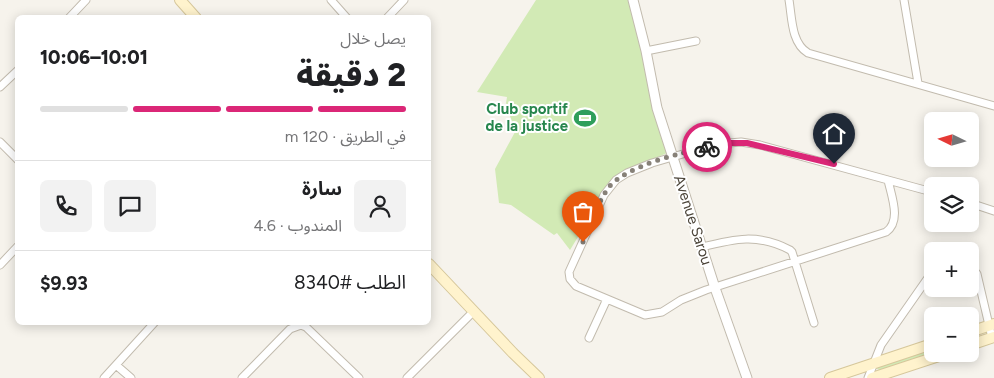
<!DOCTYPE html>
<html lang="ar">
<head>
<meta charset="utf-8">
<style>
	body { margin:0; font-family:Figtree,"Noto Sans Arabic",sans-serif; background:#f2f2f2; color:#202124; direction:rtl; height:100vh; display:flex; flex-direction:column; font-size:19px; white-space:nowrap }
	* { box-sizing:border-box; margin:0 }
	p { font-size:16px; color:#757577 }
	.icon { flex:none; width:28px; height:28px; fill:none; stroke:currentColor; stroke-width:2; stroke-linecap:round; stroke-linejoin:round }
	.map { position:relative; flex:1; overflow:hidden; direction:ltr }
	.panel { position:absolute; left:15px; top:15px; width:416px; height:310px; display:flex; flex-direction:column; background:#fff; border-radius:8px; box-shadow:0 2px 12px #0003; direction:rtl }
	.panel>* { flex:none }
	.needle { width:32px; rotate:275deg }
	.tools { position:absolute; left:924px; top:112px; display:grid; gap:10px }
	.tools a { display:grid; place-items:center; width:55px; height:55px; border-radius:8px; background:#fff; box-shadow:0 2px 12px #0003; font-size:25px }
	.pin { position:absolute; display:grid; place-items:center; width:42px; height:42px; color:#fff; margin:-51px -21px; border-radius:50% 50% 50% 0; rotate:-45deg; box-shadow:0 0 5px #0007 }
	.pin .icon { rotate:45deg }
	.courier { position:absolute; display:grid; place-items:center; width:50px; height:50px; margin:-25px; border:4px solid #db2777; border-radius:50%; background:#fff; color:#222; box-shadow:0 1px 6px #0007 }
	.overview em { font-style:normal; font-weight:800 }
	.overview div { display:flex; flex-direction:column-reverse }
	.overview { display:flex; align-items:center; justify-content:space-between; height:85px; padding:0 25px }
	h1 { font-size:32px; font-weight:800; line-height:38px }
	.bar { display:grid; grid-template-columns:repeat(4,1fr); gap:8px 5px; align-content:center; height:60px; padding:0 25px }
	.bar i { height:6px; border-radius:4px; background:#e0e0e0 }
	.bar .on { background:#db2777 }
	.bar p { grid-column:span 4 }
	.line { display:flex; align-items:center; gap:12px; padding:0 25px; border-top:1px solid #e0e0e0 }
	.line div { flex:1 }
	.round { display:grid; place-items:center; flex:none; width:52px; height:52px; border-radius:8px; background:#f2f2f2 }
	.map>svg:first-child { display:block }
	.green { fill:#d2eab5 }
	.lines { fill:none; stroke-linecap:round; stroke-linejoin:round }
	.minor-casing { stroke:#c2bbae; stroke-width:9 }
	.tertiary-casing { stroke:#c2bbae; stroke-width:11 }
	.secondary-casing { stroke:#d6c79b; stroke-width:12 }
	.minor { stroke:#fff; stroke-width:7 }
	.tertiary { stroke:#fff; stroke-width:9 }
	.secondary { stroke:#fff3cd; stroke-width:10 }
	.done { stroke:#878178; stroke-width:5; stroke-dasharray:0 9 }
	.route { stroke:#db2777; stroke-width:6 }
	.labels { text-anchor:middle; stroke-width:4; stroke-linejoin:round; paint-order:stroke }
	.leisure-label { font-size:15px; font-weight:bold; fill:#27864d; stroke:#fff; text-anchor:end }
	.street-label { font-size:15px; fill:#4b4439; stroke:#fff }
</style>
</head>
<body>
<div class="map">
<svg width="994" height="378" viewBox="0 0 994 378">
	<rect width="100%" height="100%" fill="#f6f3ec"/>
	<path class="green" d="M536,0H632L667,153L615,176L570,250L557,233L554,235L511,205L499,203L495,169L515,132L506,103L507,97L477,92Z
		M932,349V353L880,370L877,369L878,366Z"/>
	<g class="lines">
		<g class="minor-casing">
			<path id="minor" d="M331,0L347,18
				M789,0C792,17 791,43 808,53L994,106
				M904,0L918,83
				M69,18L86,0
				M387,18L404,0
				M646,51L696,41
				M0,87L18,70
				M0,142L18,160
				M888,180C891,195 902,221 886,232L706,290L681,300L662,312L645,315L576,286L570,279L569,272L604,195L616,180L627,173L652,163L717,144L741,142L760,145L932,192
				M970,203L994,211
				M702,247C734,239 758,233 790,250L792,252L814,323
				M0,265L18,246
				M970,265L977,274L992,338
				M589,338L607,299
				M116,365L131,378
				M104,378L155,322
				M242,378L290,329L301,325L306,327L359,378
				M407,378L474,311
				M868,378L881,345L932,272"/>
		</g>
		<g class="tertiary-casing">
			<path id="tertiary" d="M633,0L646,51L657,108L715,288L747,378"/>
		</g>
		<g class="secondary-casing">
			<path id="secondary" d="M180,0L196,18
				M429,264L513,353L539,378
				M970,332L994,324
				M970,345L994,337
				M830,378L932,344
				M872,378L945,354"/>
		</g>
		<use href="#minor" class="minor"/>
		<use href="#tertiary" class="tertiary"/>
		<use href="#secondary" class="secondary"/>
	</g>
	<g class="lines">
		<path class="done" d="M583,242C591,225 597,203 609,187C626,166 681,153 707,147"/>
		<path class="route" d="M707,147L728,143H747L834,164"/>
	</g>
	<defs>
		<g id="stadium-bare" transform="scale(1.725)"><path d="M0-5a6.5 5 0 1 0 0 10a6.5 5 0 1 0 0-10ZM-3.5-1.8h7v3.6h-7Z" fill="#2e9e5b" stroke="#fff" stroke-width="2.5" paint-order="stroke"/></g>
	</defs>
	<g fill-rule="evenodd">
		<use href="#stadium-bare" x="585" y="118"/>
	</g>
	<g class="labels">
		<g class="leisure-label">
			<text x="568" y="114">Club sportif<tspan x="568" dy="17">de la justice</tspan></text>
		</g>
		<g class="street-label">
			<text transform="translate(693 220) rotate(72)" y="5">Avenue Sarou</text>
		</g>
	</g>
</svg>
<div class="tools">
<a><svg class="needle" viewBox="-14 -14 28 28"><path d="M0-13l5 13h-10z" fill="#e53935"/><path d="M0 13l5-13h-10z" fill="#757577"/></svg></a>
<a><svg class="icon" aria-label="layers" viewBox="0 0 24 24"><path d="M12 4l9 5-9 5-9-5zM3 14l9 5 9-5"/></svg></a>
<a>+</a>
<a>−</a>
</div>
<div class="pin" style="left:583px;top:242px;background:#ea580c"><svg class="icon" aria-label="bag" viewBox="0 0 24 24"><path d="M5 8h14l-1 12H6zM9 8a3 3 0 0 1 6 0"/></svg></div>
<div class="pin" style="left:834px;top:164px;background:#1f2937"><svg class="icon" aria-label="home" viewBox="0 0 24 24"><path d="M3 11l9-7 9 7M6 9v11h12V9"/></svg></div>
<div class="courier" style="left:707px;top:147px"><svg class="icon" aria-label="bike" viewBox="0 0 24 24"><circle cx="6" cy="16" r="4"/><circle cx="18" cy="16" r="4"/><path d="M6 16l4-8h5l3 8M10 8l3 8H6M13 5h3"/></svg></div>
<section class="panel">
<div class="overview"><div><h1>2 دقيقة</h1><p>يصل خلال</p></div><em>10:01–10:06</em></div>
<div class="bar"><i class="on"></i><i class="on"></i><i class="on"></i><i></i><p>في الطريق · 120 m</p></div>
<div class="line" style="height:90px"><a class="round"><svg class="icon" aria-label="person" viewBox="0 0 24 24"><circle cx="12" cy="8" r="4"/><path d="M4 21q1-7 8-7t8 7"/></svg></a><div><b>سارة</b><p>المندوب · 4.6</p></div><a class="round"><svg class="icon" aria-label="chat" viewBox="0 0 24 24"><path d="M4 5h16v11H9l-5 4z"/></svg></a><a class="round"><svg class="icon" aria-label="phone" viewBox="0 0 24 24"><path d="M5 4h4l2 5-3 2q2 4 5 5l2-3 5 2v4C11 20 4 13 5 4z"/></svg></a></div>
<div class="line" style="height:65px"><div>الطلب #8340</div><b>$9.93</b></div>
</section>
</div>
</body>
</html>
